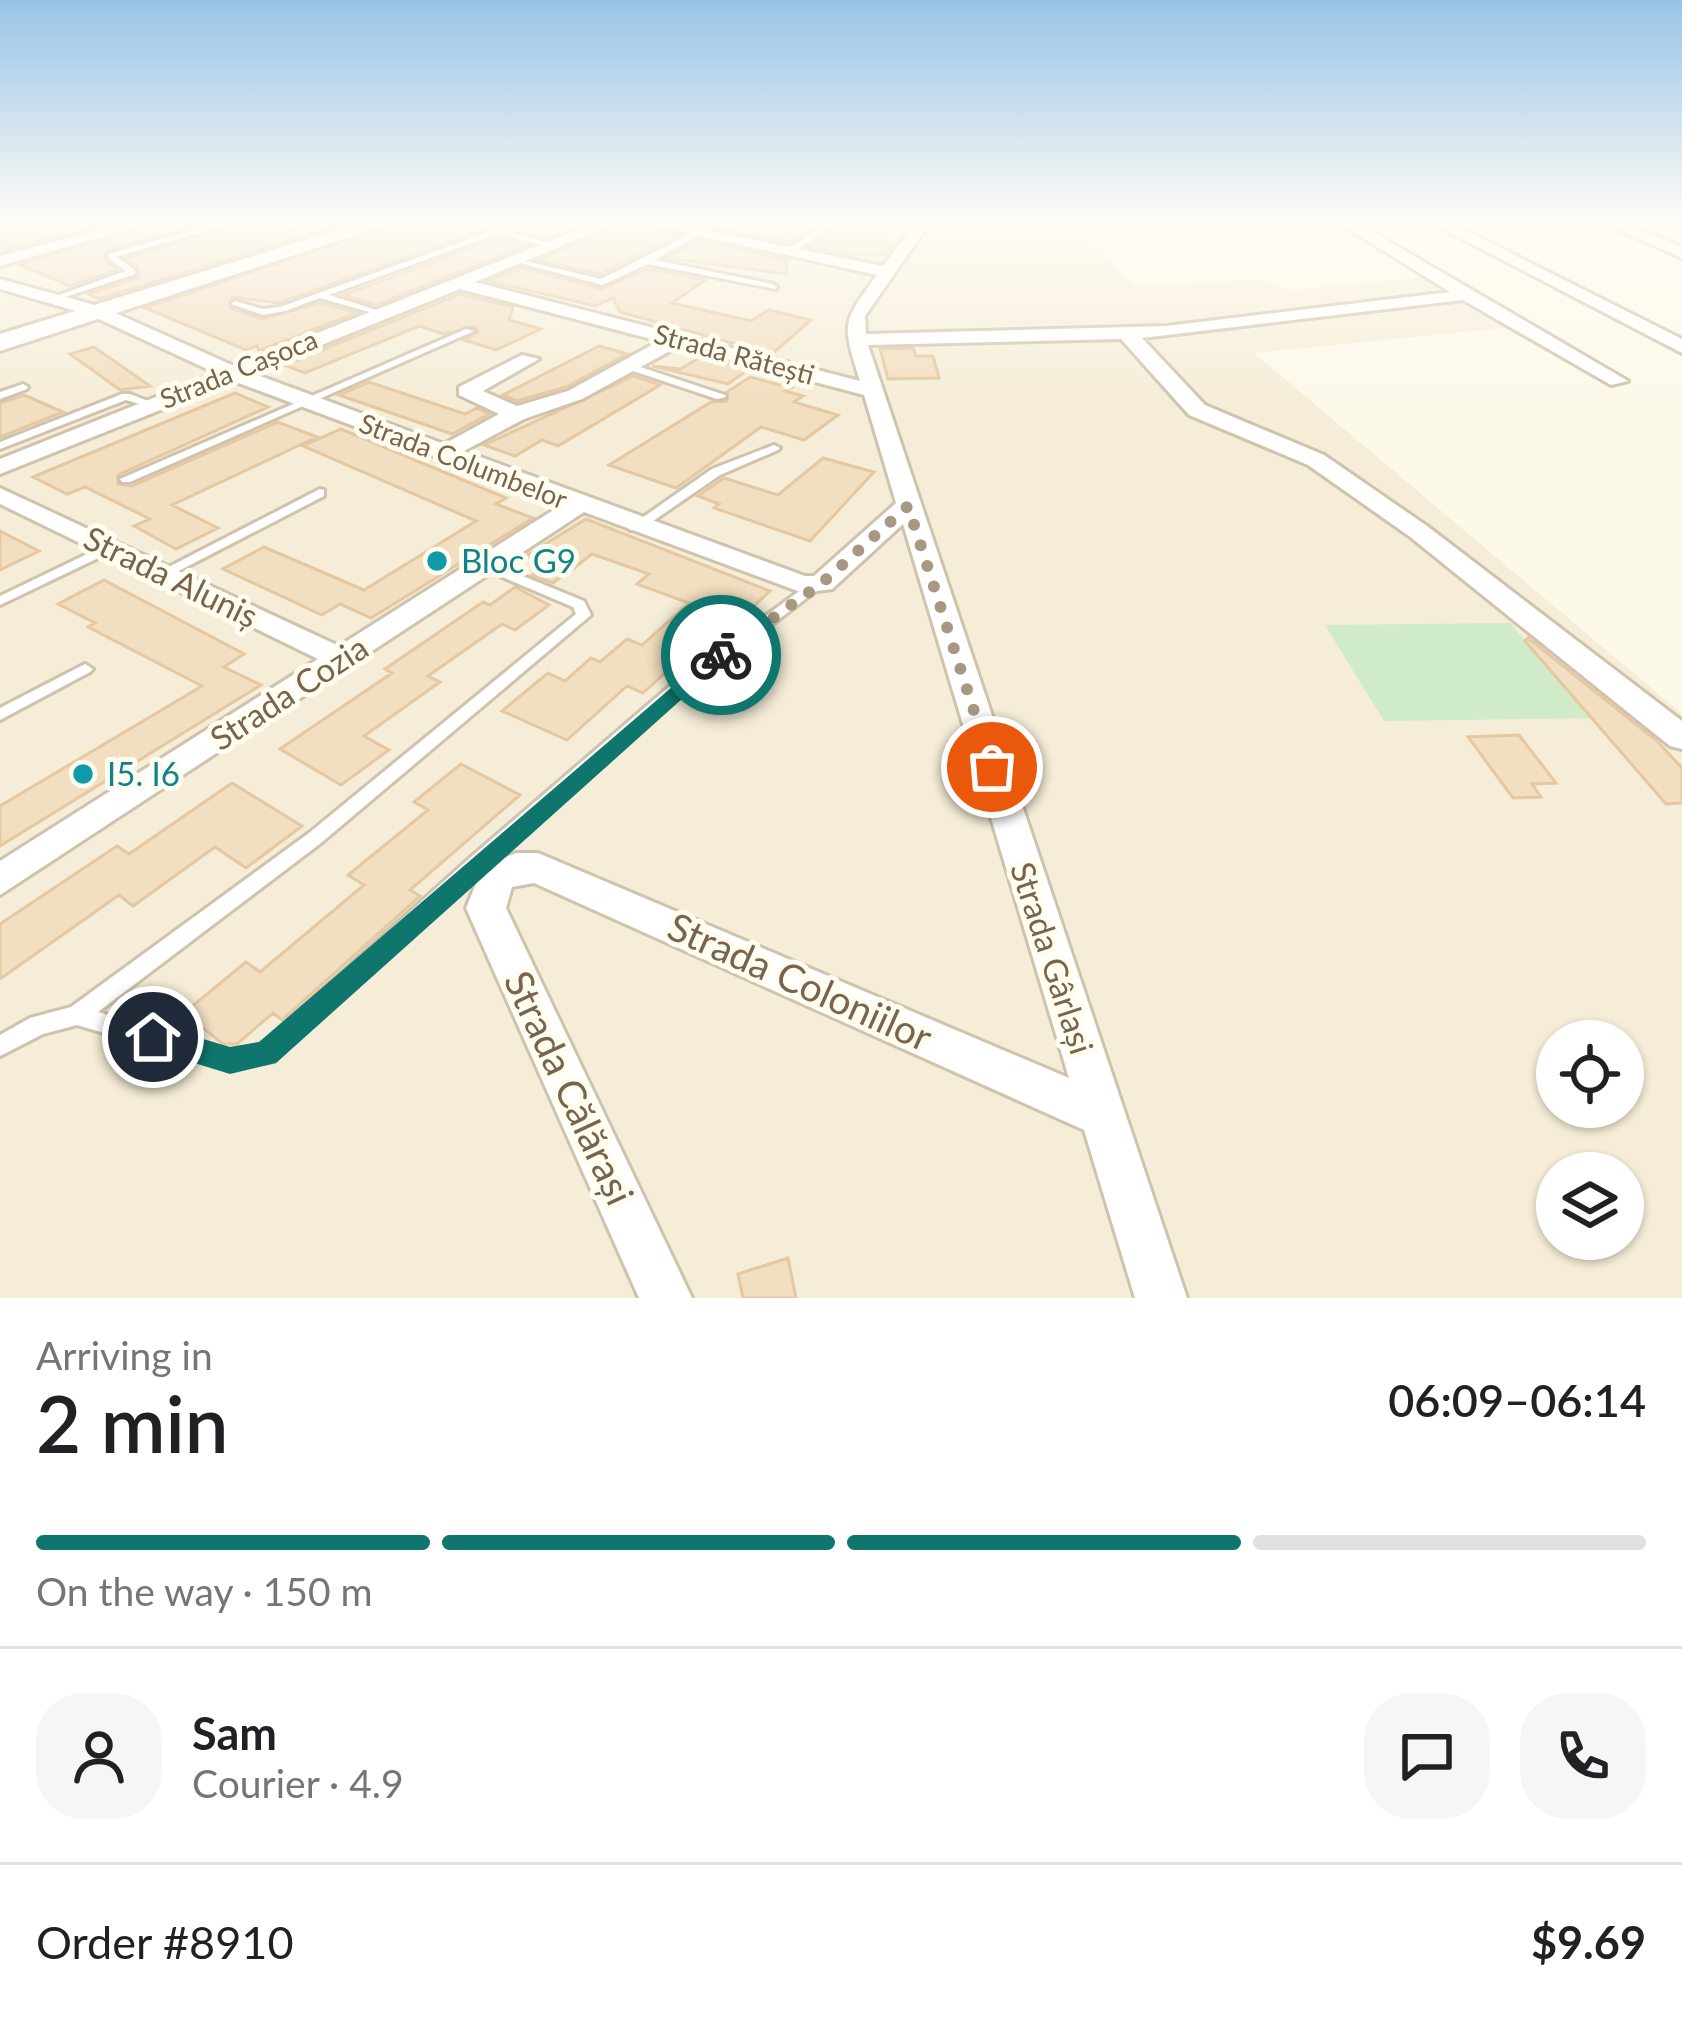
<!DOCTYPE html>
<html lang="en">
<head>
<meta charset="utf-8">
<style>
	body { margin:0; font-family:Lato,sans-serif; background:#f6f6f6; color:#202124; height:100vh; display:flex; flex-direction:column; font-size:45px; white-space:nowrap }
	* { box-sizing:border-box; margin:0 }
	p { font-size:39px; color:#757577 }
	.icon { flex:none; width:66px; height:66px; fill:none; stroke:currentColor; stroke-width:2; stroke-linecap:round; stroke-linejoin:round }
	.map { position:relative; height:1298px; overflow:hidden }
	.sheet { display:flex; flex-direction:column; background:#fff; flex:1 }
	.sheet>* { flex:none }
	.buttons { position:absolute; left:1536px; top:1020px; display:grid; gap:24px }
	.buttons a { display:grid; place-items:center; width:108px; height:108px; border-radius:50%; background:#fff; box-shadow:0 3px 9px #0004; font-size:60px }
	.pin { position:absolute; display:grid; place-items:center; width:102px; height:102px; color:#fff; margin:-51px; border:6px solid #fff; border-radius:50%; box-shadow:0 3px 12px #0007 }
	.courier { position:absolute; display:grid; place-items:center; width:120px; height:120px; margin:-60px; border:9px solid #0f766e; border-radius:50%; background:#fff; color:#222; box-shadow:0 3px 15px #0007 }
	.headline em { font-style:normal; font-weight:600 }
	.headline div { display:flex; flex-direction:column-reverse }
	.headline { display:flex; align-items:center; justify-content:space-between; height:204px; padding:0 36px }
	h1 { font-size:78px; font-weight:600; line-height:90px }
	.bar { display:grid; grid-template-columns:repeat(4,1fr); gap:18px 12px; align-content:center; height:144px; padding:0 36px }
	.bar i { height:15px; border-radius:9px; background:#e0e0e0 }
	.bar .on { background:#0f766e }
	.bar p { grid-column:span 4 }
	.line { display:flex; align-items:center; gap:30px; padding:0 36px; border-top:3px solid #e0e0e0 }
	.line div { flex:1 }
	.round { display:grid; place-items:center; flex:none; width:126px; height:126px; border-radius:48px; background:#f6f6f6 }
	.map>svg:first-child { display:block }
	.residential { fill:#f5edd7; fill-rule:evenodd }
	.green { fill:#cfebc7 }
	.building { fill:#f2dec0; stroke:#e5c8a1; stroke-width:3 }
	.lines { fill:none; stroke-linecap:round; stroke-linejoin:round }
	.service-casing { stroke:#cfc3ae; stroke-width:6 }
	.minor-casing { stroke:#cfc3ae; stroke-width:6 }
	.secondary-casing { stroke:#d2c4ac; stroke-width:6 }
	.service { fill:#fff; fill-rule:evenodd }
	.minor { fill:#fff; fill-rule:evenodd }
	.secondary { fill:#fff; fill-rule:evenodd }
	.route { fill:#0f766e }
	.done { stroke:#a79883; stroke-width:12; stroke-dasharray:0 21.6 }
	.culture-dot { fill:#0f9aa8; stroke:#fffcf0; stroke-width:4.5 }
	.labels { text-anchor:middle; stroke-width:10; stroke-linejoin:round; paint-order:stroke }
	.far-street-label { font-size:27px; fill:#78644c; stroke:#fffcf0 }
	.culture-label { font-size:33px; fill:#0d838f; stroke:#fffcf0; text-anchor:start }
	.street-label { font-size:33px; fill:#78644c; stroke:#fffcf0 }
	.near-street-label { font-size:39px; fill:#78644c; stroke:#fffcf0 }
</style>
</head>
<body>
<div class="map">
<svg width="1682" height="1298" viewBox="0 0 1682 1298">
	<rect width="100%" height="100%" fill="#fdf9e9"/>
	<path class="residential" d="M0,221H1069L1137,287L1264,279L1288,290L1423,277L1511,327L1254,353L1682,714V1298H0ZM1557,1041H1623V1107H1557ZM1557,1173H1623V1239H1557Z"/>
	<path class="green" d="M1510,623L1589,718L1384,721L1325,625Z"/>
	<path class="building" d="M0,221H118L0,251Z
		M162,221H211L107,250L104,258L116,270L70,286L20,265Z
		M242,221H281L283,233L324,221H353L99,299L89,294L139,277L138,266L127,259Z
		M403,221H507L279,303L232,297L230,308L262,319L320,303L356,313L259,351L257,346L246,350L145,308Z
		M625,221L678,235L600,274L540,260Z
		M682,221H769L811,228L789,242Z
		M832,232L888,234L883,242L892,246L887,254H848L810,247Z
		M496,239L526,246L376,305L343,295Z
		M699,240L787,260L786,274L668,258Z
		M521,268L601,289L649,269L705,280L672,303L751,321L769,310L811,320L772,354L620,312L613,298L595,306L489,281Z
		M460,294L513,307L509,320L541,329L496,350L464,340L478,332L475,327L443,334L419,326L305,373L284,365Z
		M599,346L627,354L566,387L517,401L503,395Z
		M94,347L150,386L120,390L70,354Z
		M913,348L916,356H933L939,378L888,379L880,349Z
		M701,357L749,369L728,384L652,366L680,369Z
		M634,376L660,385L558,446L542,440L515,456L484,445Z
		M750,377L791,388L785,391L803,396L794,402L838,415L804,440L761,427L676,488L609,465L711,402L727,401V392Z
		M369,382L465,414L477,408L489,414L452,434L339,395Z
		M235,393L268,407L118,475V484L132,486L278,422L317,437L172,505L218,528L176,549L134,526L150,519L85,487L67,494L33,477Z
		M24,395L63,412L0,437V403Z
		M341,429L506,498L496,504L533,518L371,618L340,604L322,615L223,569L264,547L364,590L476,521L303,446Z
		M823,458L874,472L810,541L714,508L719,504L698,496L724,478L778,495Z
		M586,519L770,591L692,664L673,678L664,674L643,693L627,686L567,740L502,711L548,673L565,681L591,658L600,662L627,639L642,645L689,603L637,584L649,574L592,554L569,572L553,566L561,577L553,583L532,575L548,564L526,556Z
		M0,531L39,551L0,570Z
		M104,580L244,654L224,667L261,685L0,846V806L202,686L88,627L95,623L58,604Z
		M515,587L549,605L515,630L502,624L428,676L440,682L364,736L389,750L341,785L280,749L392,673L385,669L483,602L490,605Z
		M1528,638L1657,741L1682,768V803L1666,804L1525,641Z
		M1519,735L1556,783L1532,784L1541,797L1513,798L1468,737Z
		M461,764L520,795L410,890L420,896L282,1020L273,1013L237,1044H223L184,1013L246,962L260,972L364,885L348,875L428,810L414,802Z
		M232,783L302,826L246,868L215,847L133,906L119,895L0,979V924L117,846L129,854Z
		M788,1258L796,1298H743L738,1274Z"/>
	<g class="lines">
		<g class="service-casing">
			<path id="service" d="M227,221H238L117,257L135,270V274L60,299L53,297L126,271L108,258V254Z
				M519,221H529L504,231L556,245L552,247L496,234L329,295L383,312V316L320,298L285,311L263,315L231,304L235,301L263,309L280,307Z
				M813,221H827L836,224L791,254H785V250L825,225Z
				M696,231L703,233L655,260L773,284L777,287L776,289L648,264L602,285L509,260L513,258L601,279Z
				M466,329L474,331L130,482H122L120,479Z
				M628,363L725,395L726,397L717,399L624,368L623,366Z
				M23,384L28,387L27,389L0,399V392Z
				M122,394H130L158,405L153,408L126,400L0,449V442Z
				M774,445L780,448L778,450L720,475L640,530H630L629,527L712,469Z
				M320,489L324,490V496L169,576H159L157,573Z
				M110,543L117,547L115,550L0,605V596Z
				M486,561L584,601L591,615L321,843L98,1012L229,1050L261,1045L471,857L671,685L809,584L814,583L821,587L683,693L490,862L492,866L490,871L479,872L274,1061L229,1070L77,1025L43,1034L0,1056V1035L30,1018L71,1007L309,833L576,614L573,607L481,568L479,565Z
				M85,664L93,669L90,672L0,720V708Z"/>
		</g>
		<g class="minor-casing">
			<path id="minor" d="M134,221H158L0,266V256Z
				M600,221H621L475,282L860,381C842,323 841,324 877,275L634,221H661L883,266L917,221H931L865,316L866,334L1166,326L1450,292L1336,221H1354L1628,381L1611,385L1463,300L1142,338L1205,405L1324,455L1427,526L1682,721V749L1670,746L1409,536L1308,465L1189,415L1121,339L868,345L1187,1298H1135L1084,1130L534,883L512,887L506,908L692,1298H639L466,908L483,867L516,853H538L1069,1078L903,524L832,589L803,593L584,512L0,895V861L318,659L0,504V488L339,646L563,504L233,381L0,474V459L216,373L90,315L0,289V279L102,307L234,366ZM460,289L659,341L568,391L517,406L483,391L539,359L522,355L459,387V395L499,414L444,444L252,373ZM679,346L864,395L896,503L814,576H805L464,451L524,419L582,399Z
				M1428,221H1447L1682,339V353Z
				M1599,221H1619L1682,247V258Z"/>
		</g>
		<g class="secondary-casing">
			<path id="secondary" d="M367,221H399L0,351V334Z"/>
		</g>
		<use href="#service" class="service"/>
		<use href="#minor" class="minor"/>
		<use href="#secondary" class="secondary"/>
	</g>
	<linearGradient id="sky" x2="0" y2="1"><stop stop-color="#97c3e8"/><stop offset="0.55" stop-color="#fefcf5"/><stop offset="1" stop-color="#fefcf5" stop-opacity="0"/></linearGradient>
	<rect width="1682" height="402" fill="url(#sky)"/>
	<path class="route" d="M714,651L731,655L276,1063L230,1074L143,1047L139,1037L153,1024L230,1047L259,1042Z"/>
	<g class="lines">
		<path class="done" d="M721,655L822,583L908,506L992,767"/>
	</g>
	<g class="culture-dot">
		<circle cx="437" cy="561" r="12"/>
		<circle cx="83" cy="774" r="12"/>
	</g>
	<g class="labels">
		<g class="far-street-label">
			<text transform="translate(734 355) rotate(15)" y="9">Strada Rătești</text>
			<text transform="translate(239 370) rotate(-22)" y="9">Strada Cașoca</text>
			<text transform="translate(463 462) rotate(21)" y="9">Strada Columbelor</text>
		</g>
		<g class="culture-label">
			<text x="461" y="573">Bloc G9</text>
			<text x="107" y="786">I5. I6</text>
		</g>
		<g class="street-label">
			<text transform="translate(171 577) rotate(26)" y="12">Strada Aluniș</text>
			<text transform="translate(289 693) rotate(-33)" y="12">Strada Cozia</text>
			<text transform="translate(1052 958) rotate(72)" y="12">Strada Gârlași</text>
		</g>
		<g class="near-street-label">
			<text transform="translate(800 982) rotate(24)" y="14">Strada Coloniilor</text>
			<text transform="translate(569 1088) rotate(65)" y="14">Strada Călărași</text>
		</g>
	</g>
</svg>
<div class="buttons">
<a><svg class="icon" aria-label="locate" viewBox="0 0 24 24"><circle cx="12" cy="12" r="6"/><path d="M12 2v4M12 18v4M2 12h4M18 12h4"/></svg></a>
<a><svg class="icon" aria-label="layers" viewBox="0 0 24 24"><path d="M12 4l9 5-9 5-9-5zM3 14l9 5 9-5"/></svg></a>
</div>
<div class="pin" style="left:992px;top:767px;background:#ea580c"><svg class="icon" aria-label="bag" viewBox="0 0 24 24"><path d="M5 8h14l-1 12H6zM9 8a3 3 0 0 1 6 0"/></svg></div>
<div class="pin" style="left:153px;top:1037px;background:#1f2937"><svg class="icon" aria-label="home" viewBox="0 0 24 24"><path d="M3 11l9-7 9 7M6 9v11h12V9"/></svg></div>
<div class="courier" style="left:721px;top:655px"><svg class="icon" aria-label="bike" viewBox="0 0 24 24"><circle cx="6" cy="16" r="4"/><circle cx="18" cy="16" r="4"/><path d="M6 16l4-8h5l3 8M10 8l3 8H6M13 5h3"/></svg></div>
</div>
<section class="sheet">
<div class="headline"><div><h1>2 min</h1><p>Arriving in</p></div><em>06:09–06:14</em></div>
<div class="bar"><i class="on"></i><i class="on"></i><i class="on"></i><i></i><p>On the way · 150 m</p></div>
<div class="line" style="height:216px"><a class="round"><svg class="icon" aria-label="person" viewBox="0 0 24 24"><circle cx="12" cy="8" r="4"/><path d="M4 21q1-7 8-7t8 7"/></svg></a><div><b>Sam</b><p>Courier · 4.9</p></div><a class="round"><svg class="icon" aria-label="chat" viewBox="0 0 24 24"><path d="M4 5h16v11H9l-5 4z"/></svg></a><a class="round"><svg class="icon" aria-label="phone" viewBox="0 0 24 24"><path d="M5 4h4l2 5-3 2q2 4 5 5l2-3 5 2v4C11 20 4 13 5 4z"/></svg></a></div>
<div class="line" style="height:156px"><div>Order #8910</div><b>$9.69</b></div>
</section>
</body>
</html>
